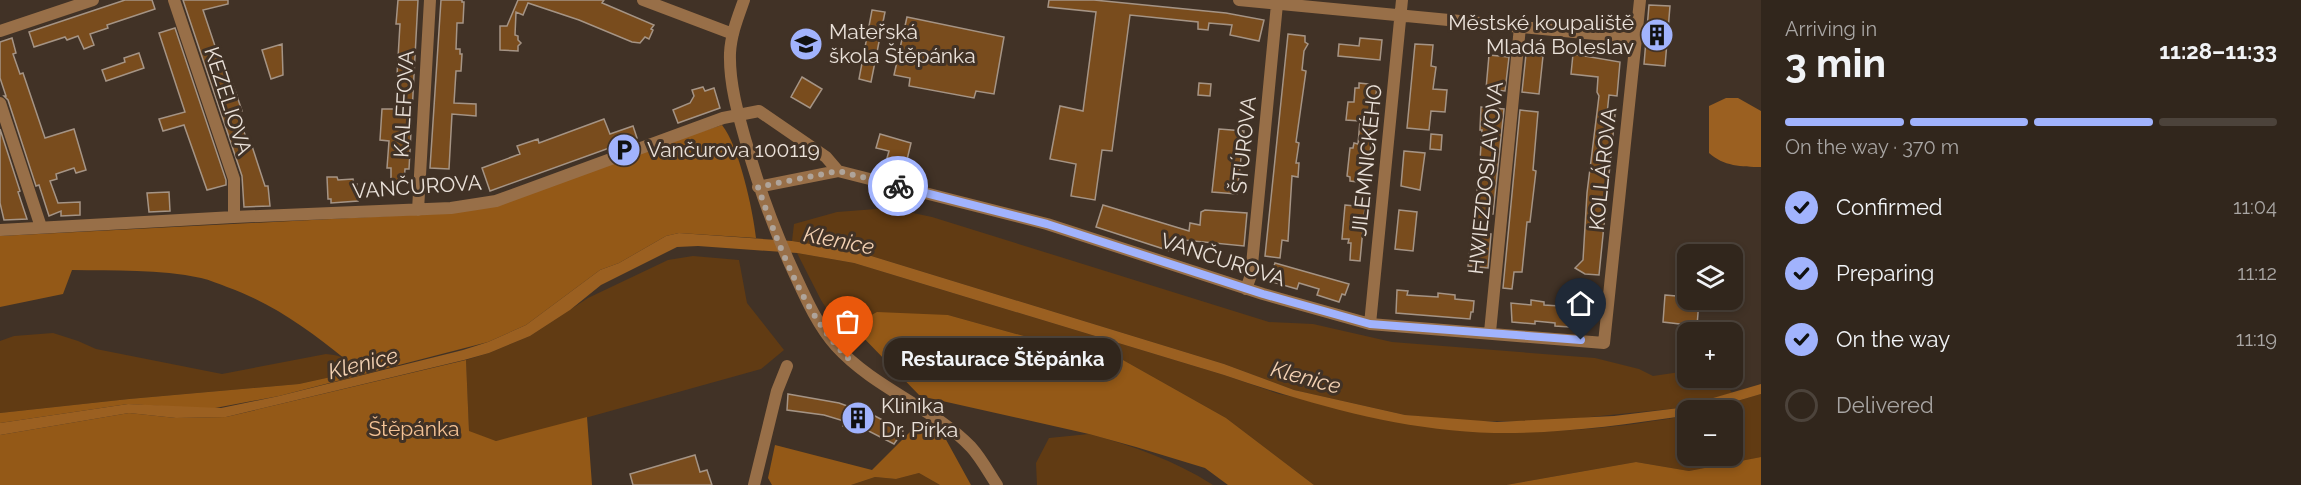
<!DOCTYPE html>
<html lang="en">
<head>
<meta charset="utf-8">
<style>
	body { margin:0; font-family:Raleway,sans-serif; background:#392e25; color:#f1f3f6; height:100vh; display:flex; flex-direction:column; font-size:22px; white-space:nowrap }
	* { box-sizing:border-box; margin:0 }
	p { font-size:20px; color:#a8a5a3 }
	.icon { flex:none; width:33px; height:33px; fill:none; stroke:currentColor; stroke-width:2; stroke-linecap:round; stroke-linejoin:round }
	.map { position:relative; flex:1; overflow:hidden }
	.panel { display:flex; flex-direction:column; background:#31261c; width:540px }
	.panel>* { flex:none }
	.tools { position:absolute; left:1677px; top:244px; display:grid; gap:12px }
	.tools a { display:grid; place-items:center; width:66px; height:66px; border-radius:12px; background:#31261c; box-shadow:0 3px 9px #0003,0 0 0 2px #4c433b; font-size:30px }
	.pin { position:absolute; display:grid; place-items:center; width:51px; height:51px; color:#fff; margin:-62px -26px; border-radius:50% 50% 50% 0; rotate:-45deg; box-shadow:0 0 6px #0007 }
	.pin .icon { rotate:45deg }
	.courier { position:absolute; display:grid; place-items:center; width:60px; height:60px; margin:-30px; border:4px solid #a1b3fd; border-radius:50%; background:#fff; color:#222; box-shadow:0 2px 8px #0007 }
	.bubble { position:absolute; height:42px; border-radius:18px; background:#31261c; box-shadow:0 3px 9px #0003,0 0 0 2px #4c433b; font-size:20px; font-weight:700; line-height:42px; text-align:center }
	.summary em { font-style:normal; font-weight:700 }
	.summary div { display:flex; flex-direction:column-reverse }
	.summary { display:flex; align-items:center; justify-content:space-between; height:102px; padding:0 24px }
	h1 { font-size:39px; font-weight:700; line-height:45px }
	.bar { display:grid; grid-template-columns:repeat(4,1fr); gap:9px 6px; align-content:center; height:72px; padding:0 24px }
	.bar i { height:8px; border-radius:4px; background:#4c433b }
	.bar .current { background:#a1b3fd }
	.bar p { grid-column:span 4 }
	ol { padding:0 24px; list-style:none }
	li { display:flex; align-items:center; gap:18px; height:66px }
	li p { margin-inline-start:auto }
	li .icon { padding:6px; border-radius:50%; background:#a1b3fd; color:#111; stroke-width:4 }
	li:last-child { color:#a8a5a3 }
	li i { width:33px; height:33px; border:3px solid #4c433b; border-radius:50% }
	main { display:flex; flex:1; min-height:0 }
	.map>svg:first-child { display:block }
	.green { fill:#613b13 }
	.forest { fill:#945917 }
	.water { fill:#9b6021 }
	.building { fill:#794c1d; stroke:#a59485; stroke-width:1.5 }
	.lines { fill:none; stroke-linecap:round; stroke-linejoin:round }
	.minor { stroke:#986f48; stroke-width:12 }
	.done { stroke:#afa49a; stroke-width:6; stroke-dasharray:0 10.8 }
	.route { stroke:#a1b3fd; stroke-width:8 }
	.labels { text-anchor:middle; stroke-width:6; stroke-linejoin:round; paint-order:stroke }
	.poi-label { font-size:21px; fill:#eae1d9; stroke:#413226; text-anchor:start }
	.street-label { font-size:21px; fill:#eae1d9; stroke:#413226 }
	.park-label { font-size:21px; fill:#f4c295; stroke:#413226 }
	.water-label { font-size:22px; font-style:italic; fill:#f3d1b3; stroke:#413226 }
</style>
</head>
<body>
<main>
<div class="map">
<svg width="1761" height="485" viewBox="0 0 1761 485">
	<rect width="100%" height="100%" fill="#413226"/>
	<path class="green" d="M889,208L932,217L1269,322L1313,324L1392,342L1595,358L1639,369L1653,376L1687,371L1688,378H1722L1732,393L1679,408L1551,421H1466L1405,415L1294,390L1224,364L855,251L792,241L794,224L837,212Z
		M797,253L854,263L1224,375L1279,394L1465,431C1523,434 1583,431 1641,423C1657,420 1673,419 1687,415L1688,456H1732V411H1703L1761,394V457L1689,471L1636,462L1506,485H1314L1226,418L1123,360L1060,346L948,315L864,319L855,329L842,333L821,300Z
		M693,256L739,260L747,303L784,350L761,369L542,430L496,441L469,432L466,360L489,353L530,336L588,298L668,260Z
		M53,333L78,341L96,349L222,374L326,354C338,355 344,356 350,367L340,375L299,384L129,399L0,413V341L14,336Z
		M1089,434C1133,446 1174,460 1213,485H1037L1036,463L1049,438Z
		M919,473L940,485H851L875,477L896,479Z"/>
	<path class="forest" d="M722,125C739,146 753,210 756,238L679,233L666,236L619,263L600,270L526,325L488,342L279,396L210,409L128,404L0,423V413L129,399L299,384L340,375L350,367L345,359C308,329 272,303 227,287C219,284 210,280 201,278C159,269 115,271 72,270L63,294L0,307V236L447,213Z
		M877,312L948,315L1060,346L1123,360L1226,418L1314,485H1228L1205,468L1136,447L1089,434L920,396L855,329L864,319Z
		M466,360L469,431L496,441L587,417L592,485H0V435L129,413L176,418L226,417Z
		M920,422L944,436L971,485H940L919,473L896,479L875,477L851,485H772L768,478L775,445L872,470Z
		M1761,457V485H1506L1636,462L1689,471Z"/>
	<path class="water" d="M1726,98H1738L1761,111V167C1742,167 1723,166 1709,153V106Z
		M679,233L792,241L855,251L1224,364L1294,390L1405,415L1497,422L1614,416L1679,408L1761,384V394L1703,411H1688L1687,415L1684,416C1622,425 1558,434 1494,433C1402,431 1310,404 1224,375L854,263L797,253L698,246L677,247L601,285L570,310L530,336L489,353L464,360L226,417L176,418L129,413L0,435V423L128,404L221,408L279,396L463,350L488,342L526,325L600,270L619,263L666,236Z"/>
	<path class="building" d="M125,0H152L155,9L107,25L108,28L90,34L94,45L84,49L78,36L67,40L65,37L34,47L29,32Z
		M183,0H228V4L203,10L224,73L228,71L237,96L242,111L237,112L248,143H251L265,186H268L270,206L244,207L242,176Z
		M398,0H418L409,169H405L404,183L391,182V168H387L389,141L380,140L382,109H395L400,24H396Z
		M441,0H462V2H464L463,23H457L456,49H460V54H462L461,71H456L454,103L476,104V116L452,114L449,169L430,168Z
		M518,0H604L602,3L607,5L654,25L651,29L653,30L649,39L645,37L640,43L632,42L579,20L528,3L523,15L516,12L515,35L518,36V40L521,43L518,46V51L500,50V26H507Z
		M1049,0H1094L1226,13L1264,20L1259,41L1230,35L1232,25L1209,23L1208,30L1198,29V22L1130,15L1112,151L1102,150L1095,200L1071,196L1076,164L1050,159L1060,106L1083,111L1096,12L1048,7Z
		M1649,5L1670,6L1665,66L1644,64Z
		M872,10L885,12L871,82L859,79Z
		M907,17L1004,37L994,94L976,91L974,98L909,86L910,78L894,75Z
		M175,28L226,180V185L207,190L184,125L163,131L159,119L185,112L159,33Z
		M1288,34L1305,36V42L1308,44L1304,51L1302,70L1306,71L1296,142L1299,143L1296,163H1299L1298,177L1292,176L1288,241L1282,240L1280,258L1265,256Z
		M12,38L16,53L13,54L20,74L23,73L45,138L74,129L86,170L76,173L74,168L56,174L57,179L50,181L58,203L80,202V215L61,216V211L49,216L39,185L36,186L8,100L4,96H6L0,78V42Z
		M1360,38L1382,40L1380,60L1338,56L1339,44L1359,46Z
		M282,44L283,75L271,79L262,50Z
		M1415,44L1433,45L1431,66L1436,67L1433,89L1447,90L1445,112L1431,111L1429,130L1407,128Z
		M139,53L144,68L106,81L102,70L125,62L124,58Z
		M1526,54L1543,56L1539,94L1522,92Z
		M1573,54L1620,62L1617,96L1609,95L1607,114L1615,115L1599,275L1585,274L1575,268L1583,260L1587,193L1599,96L1597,92L1598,77L1571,74Z
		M1489,55L1509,57L1505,91L1486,89Z
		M802,77L822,89L810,108L791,97Z
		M1199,83L1211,84L1210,96L1198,95Z
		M1359,83L1377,85L1367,183L1350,181V177L1347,176L1350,148H1353L1354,143L1358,144L1360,121L1346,120L1348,102H1354L1355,88H1359Z
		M703,87L705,91L714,88L720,108L678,123L673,110L690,103L694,96L692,90Z
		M1481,107L1504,109L1493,214H1490L1488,234H1491L1488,268L1468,266L1479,175L1482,130H1480Z
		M1520,110L1538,112L1533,170L1536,171L1530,222H1527L1522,272H1514L1512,289L1503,288Z
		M604,119L610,134L633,126L637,138L490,191L482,168L520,154L517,146L538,139L539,143Z
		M0,129L20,191L18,192L27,219L4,220L0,203Z
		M1219,129L1244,131L1237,194L1212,192Z
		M880,134L911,143L906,164L887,158L889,151L876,148Z
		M1431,134L1442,135L1441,150L1430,149Z
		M1404,151L1425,153L1420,190L1401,186Z
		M327,177H337L338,180L353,179L354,184H357L358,201L331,203V199H328Z
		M169,192L170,211L149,212L147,193Z
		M1103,205L1189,231L1190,223L1200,225L1201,212L1205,210L1247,213L1244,246L1174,239L1170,251L1096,227Z
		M1345,205L1365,207L1360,261L1350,260L1351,243H1348L1349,239H1342Z
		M1399,210L1417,212L1413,251L1395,249Z
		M1275,263L1349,284L1345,295L1342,294L1339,302L1317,295L1319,289L1299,283L1297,289L1269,281Z
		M1397,290L1408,291L1407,295L1438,297V293L1455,295V299L1474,301L1473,312H1471L1470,319L1396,313Z
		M1665,295L1688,297V300H1699L1697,326L1663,322Z
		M1531,300L1544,302V305L1576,307V301L1588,302L1585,328L1555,326V323L1535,321V324L1512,322L1511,303L1531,305Z
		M788,394L839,403L875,416L903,431L894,444L859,426L857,431L843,426L844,421L824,415L787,410Z
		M695,455L700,472L707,470L712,485H633L630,474Z"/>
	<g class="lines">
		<path class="minor" d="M174,0L234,179V217
			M643,0L733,34
			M744,0C738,17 731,34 730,53C729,83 738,114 746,142C759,189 775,232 795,275C806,299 818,326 836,346C874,388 932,407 971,447C981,458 989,473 997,485
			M1239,0L1637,38
			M0,31L93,0
			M0,103L41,227
			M758,187L838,171L1047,224L1263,294L1370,324L1604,343L1640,0
			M418,210L430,0
			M0,230L234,217L451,208L496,201L723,118L759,111L826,157L838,171
			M1246,289L1251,275L1277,4
			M1370,324L1402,0
			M1490,332L1520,27
			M754,485L777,391L787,366"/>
	</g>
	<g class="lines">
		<path class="done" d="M848,358C804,315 778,244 758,187L838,171L898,186"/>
		<path class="route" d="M898,186L1047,224L1263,294L1370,324L1581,340"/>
	</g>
	<defs>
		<g id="building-disc" transform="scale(1.725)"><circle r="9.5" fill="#a1b3fd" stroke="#413226"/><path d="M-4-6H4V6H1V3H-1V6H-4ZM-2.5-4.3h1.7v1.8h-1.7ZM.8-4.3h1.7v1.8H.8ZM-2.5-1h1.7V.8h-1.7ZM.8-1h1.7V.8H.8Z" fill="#111"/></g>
		<g id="school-disc" transform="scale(1.725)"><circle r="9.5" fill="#a1b3fd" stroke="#413226"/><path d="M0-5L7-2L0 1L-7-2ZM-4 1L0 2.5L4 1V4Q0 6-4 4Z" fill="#111"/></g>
		<g id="parking-disc" transform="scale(1.725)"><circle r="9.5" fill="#a1b3fd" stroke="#413226"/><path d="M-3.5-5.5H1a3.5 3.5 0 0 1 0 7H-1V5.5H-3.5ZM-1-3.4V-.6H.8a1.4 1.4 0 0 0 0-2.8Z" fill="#111"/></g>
	</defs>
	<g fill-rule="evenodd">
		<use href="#building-disc" x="1657" y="35"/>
		<use href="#school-disc" x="806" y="44"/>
		<use href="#parking-disc" x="624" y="150"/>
		<use href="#building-disc" x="858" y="418"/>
	</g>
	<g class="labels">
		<g class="poi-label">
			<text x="1634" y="30" text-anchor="end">Městské koupaliště<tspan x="1634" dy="24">Mladá Boleslav</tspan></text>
			<text x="829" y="39">Mateřská<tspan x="829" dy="24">škola Štěpánka</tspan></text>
			<text x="647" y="157">Vančurova 100119</text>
			<text x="881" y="413">Klinika<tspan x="881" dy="24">Dr. Pírka</tspan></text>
		</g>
		<g class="street-label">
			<text transform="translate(228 101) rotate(72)" y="7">KEZELIOVA</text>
			<text transform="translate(404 104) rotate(-87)" y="7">KALEFOVA</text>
			<text transform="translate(1244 145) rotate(-84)" y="7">ŠTÚROVA</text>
			<text transform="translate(1367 160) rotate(-84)" y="7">JILEMNICKÉHO</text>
			<text transform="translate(1603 169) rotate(-84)" y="7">KOLLÁROVA</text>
			<text transform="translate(1486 178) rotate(-84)" y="7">HWIEZDOSLAVOVA</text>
			<text transform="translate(417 187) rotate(-4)" y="7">VANČUROVA</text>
			<text transform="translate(1223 260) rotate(18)" y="7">VANČUROVA</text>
		</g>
		<g class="park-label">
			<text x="414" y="436">Štěpánka</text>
		</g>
		<g class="water-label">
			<text transform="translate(839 240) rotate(11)" y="8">Klenice</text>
			<text transform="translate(363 363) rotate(-14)" y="8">Klenice</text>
			<text transform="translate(1306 377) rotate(15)" y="8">Klenice</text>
		</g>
	</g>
</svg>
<div class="tools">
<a><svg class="icon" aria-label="layers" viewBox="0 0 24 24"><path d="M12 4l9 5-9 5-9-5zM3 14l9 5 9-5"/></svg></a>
<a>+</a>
<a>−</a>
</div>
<div class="pin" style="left:848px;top:358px;background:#ea580c"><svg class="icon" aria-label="bag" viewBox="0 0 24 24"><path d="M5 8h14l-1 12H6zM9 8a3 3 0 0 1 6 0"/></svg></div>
<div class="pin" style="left:1581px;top:340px;background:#1f2937"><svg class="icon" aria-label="home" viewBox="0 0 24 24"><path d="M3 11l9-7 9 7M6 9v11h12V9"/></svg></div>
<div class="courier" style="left:898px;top:186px"><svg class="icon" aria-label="bike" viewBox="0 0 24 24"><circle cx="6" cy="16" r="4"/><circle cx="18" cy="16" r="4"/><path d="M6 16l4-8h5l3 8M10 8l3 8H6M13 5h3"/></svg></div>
<div class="bubble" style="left:884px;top:338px;width:237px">Restaurace Štěpánka</div>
</div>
<section class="panel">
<div class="summary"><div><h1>3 min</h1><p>Arriving in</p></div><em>11:28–11:33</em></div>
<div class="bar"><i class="current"></i><i class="current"></i><i class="current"></i><i></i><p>On the way · 370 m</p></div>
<ol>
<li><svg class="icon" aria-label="check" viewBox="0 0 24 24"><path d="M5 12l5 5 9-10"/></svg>Confirmed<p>11:04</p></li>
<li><svg class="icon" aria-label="check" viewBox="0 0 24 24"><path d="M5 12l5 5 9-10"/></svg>Preparing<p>11:12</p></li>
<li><svg class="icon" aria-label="check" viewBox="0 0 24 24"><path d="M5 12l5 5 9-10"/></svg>On the way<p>11:19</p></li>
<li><i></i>Delivered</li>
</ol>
</section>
</main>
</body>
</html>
